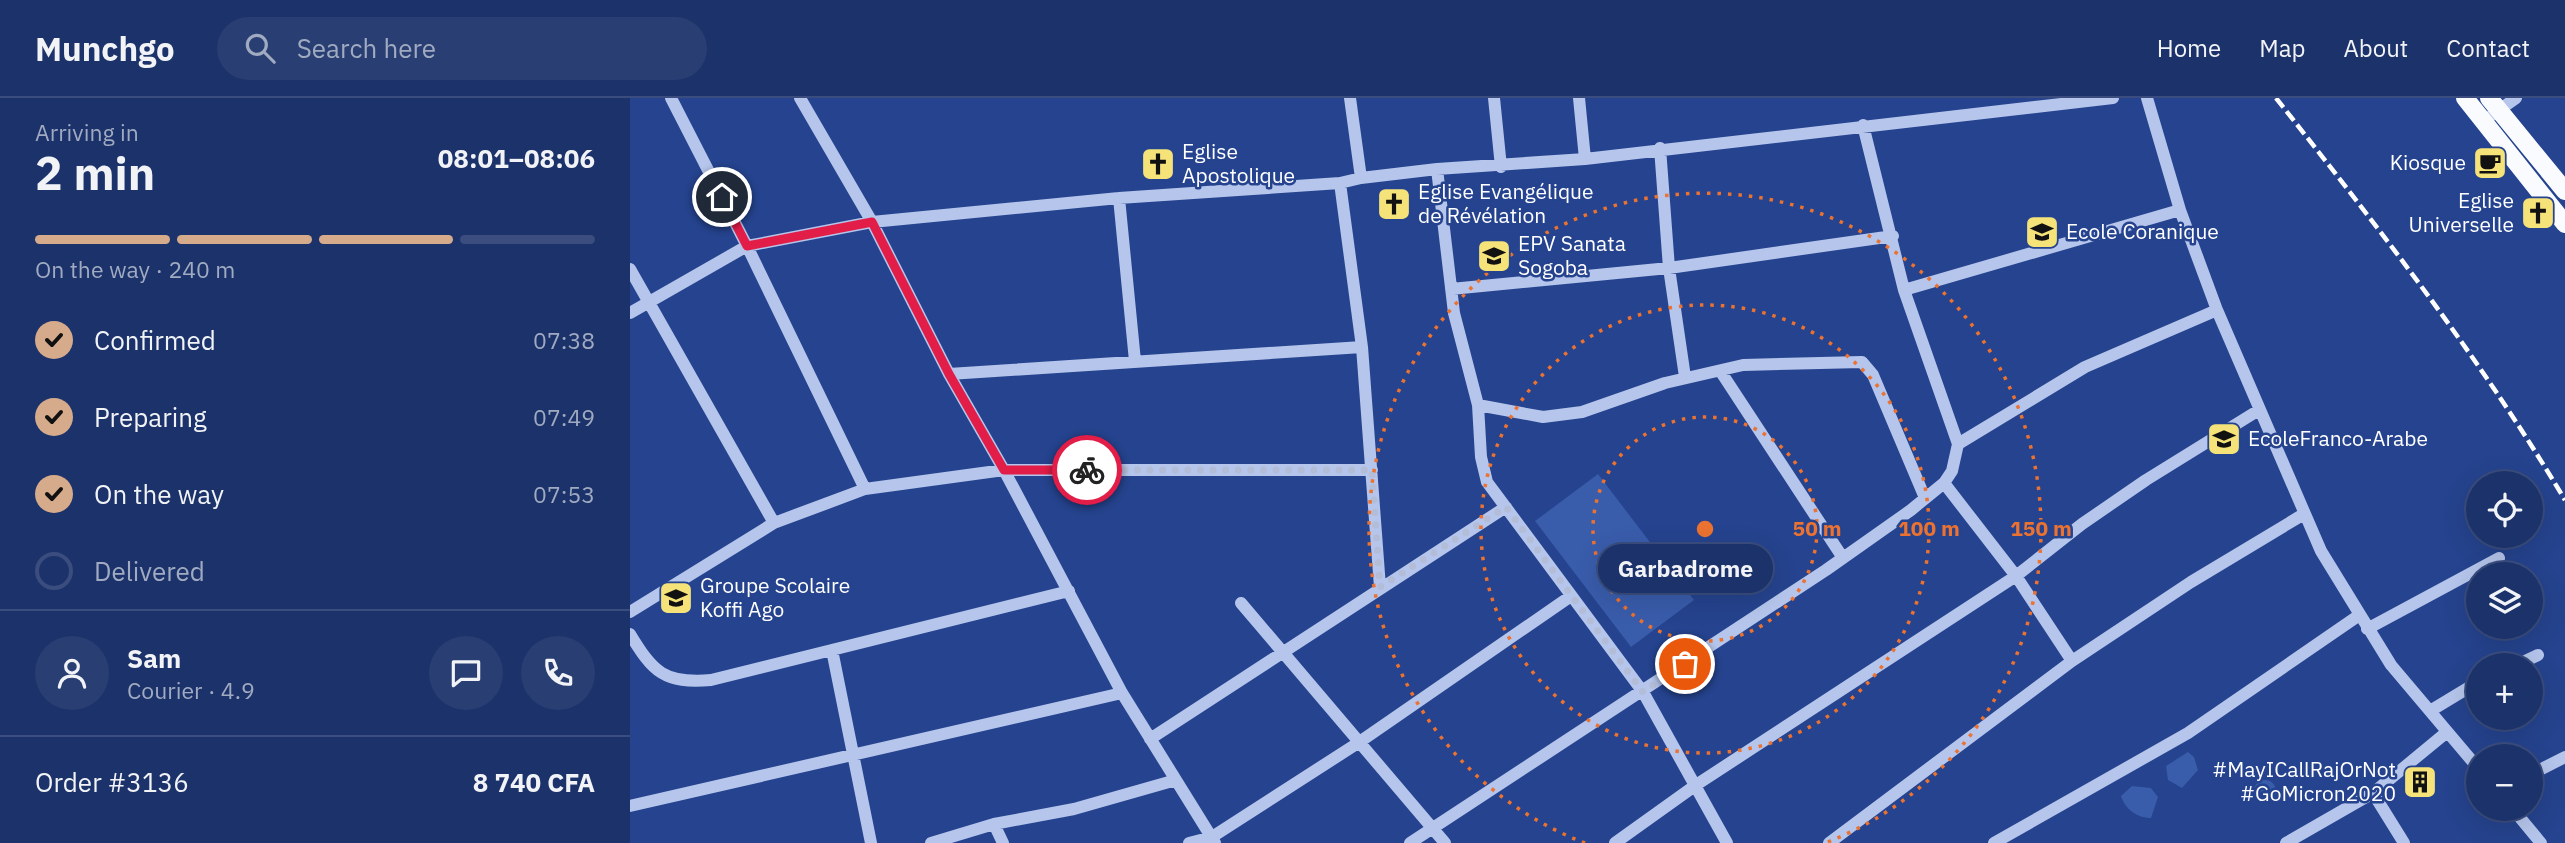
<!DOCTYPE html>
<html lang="en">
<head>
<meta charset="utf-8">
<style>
	body { margin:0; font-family:"IBM Plex Sans",sans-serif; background:#293e72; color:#f1f3f6; height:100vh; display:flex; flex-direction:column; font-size:26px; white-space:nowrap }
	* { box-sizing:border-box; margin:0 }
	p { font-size:23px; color:#a0aac1 }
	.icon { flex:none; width:38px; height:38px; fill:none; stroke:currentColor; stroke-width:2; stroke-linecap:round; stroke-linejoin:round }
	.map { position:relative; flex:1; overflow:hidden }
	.sheet { display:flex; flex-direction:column; background:#1c326a; width:630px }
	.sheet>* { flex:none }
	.fabs { position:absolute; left:1836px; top:373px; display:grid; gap:14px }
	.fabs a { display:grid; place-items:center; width:77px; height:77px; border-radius:50%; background:#1c326a; box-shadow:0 7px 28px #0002,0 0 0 2px #3a4d7e; font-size:35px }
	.pin { position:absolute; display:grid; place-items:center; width:60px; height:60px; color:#fff; margin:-30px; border:4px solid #fff; border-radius:50%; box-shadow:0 2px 7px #0007 }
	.courier { position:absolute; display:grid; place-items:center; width:70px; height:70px; margin:-35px; border:5px solid #e11d48; border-radius:50%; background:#fff; color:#222; box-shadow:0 2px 9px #0007 }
	.bubble { position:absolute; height:49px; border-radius:24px; background:#1c326a; box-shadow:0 7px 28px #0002,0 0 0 2px #3a4d7e; font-size:23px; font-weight:700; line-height:49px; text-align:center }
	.headline em { font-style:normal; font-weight:700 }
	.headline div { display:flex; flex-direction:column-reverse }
	.headline { display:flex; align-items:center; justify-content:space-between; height:119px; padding:0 35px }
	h1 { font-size:46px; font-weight:700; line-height:52px }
	.bar { display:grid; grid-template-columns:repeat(4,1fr); gap:10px 7px; align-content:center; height:84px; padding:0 35px }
	.bar i { height:9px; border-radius:5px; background:#3a4d7e }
	.bar .active { background:#d6ab8b }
	.bar p { grid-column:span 4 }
	.line { display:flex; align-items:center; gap:18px; padding:0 35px; border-top:2px solid #3a4d7e }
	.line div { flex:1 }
	.round { display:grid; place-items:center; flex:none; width:74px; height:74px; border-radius:37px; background:#293e72 }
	ol { padding:0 35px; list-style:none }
	li { display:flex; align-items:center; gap:21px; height:77px }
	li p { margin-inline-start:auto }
	li .icon { padding:7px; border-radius:50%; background:#d6ab8b; color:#111; stroke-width:4 }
	li:last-child { color:#a0aac1 }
	li i { width:38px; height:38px; border:4px solid #3a4d7e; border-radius:50% }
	header { display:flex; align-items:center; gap:42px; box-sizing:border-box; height:98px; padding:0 35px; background:#1c326a; border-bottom:2px solid #3a4d7e }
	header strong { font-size:33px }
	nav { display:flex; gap:38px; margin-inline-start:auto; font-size:24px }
	.search { width:490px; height:63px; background:#293e72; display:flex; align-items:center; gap:18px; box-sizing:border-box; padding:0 24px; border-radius:38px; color:#a0aac1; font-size:26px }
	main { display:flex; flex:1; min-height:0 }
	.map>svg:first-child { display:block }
	.green { fill:#395cab }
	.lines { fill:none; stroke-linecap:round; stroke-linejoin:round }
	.minor { stroke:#b5c5eb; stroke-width:12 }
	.major { stroke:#f9fbff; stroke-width:18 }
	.rail { stroke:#fff; stroke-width:4.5; stroke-dasharray:12 5; stroke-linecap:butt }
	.done { stroke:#b3bdd7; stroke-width:7; stroke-dasharray:0 12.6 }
	.route { stroke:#e11d48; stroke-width:9 }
	.ring { fill:none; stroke:#eb7230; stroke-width:3.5; stroke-dasharray:3.5 7 }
	.labels { text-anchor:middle; stroke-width:5; stroke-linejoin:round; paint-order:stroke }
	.poi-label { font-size:21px; fill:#fff; stroke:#25438e; text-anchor:start }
	.centre { fill:#eb7230; stroke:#25438e; stroke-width:3.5 }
	.ring-label { font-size:21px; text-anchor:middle; font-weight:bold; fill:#eb7230; stroke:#25438e; stroke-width:5; stroke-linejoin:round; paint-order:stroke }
</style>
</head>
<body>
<header>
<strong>Munchgo</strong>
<div class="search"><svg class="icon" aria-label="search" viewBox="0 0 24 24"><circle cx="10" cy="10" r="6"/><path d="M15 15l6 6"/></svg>Search here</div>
<nav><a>Home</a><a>Map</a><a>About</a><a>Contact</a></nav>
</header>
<main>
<section class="sheet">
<div class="headline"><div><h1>2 min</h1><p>Arriving in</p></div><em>08:01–08:06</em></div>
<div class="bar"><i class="active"></i><i class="active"></i><i class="active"></i><i></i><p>On the way · 240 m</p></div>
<ol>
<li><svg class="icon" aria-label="check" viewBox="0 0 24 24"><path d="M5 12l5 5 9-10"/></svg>Confirmed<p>07:38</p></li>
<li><svg class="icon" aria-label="check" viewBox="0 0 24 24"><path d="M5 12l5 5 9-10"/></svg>Preparing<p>07:49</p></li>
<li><svg class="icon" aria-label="check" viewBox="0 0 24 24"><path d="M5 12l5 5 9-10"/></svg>On the way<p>07:53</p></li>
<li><i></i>Delivered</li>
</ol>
<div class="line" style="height:126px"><a class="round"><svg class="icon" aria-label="person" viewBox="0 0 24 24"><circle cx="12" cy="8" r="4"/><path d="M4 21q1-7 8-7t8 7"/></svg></a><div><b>Sam</b><p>Courier · 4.9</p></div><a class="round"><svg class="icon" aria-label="chat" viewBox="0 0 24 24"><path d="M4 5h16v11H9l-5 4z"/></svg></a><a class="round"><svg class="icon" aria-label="phone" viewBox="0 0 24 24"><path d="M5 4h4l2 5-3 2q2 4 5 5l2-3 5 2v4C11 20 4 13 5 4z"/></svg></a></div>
<div class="line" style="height:91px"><div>Order #3136</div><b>8 740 CFA</b></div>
</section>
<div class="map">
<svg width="1935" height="745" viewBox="0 0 1935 745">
	<rect width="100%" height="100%" fill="#25438e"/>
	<path class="green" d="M968,376L1064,502L1001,549L905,423Z
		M1558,654L1564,659L1568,672L1552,690L1538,682L1536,668Z
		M1624 693a11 11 0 1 1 22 0a11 11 0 1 1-22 0Z
		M1502,688L1521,690L1528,699L1521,720C1507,720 1495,711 1491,698Z"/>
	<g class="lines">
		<path class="minor" d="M41,0L117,148L235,391
			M170,0L242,124L319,276L374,372L492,595L585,745
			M720,0L731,80
			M864,0L871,69
			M949,0L955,61
			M1517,0L1550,112L1587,212L1691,453L1761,567L1848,670
			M1862,17L1886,0
			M1030,50L1039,170L1055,279
			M807,71L824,215L848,307L851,359L857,384L1013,594L1097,745
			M710,85L732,249L750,489
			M489,100L505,263
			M0,171L144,425
			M821,191L1039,170L1263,138
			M1274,192L1550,112
			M0,215L117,148L242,124L489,100L710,85L731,80L807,71L955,61L1483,0
			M1091,274L1213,460
			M319,276L732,249
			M848,307L913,319L952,314L1035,285L1113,267L1232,264L1243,277L1295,400
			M1328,346L1455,269L1587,212
			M1314,385L1386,478L1442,563
			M611,505L815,745
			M0,514L144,425L235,391L374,372H742
			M1737,531L1869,460
			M0,536C23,574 34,586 81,582L439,493
			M202,552L241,745
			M1887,567L1908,557
			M1800,613L1848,584
			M520,641L876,409
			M1900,677L1935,659
			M1743,695L1774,745
			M0,708L492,595
			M1882,710L1911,745
			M364,726L373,745
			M301,745L364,726L444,711L546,682
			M559,745L582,739L728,645L941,498
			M780,745L1196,472L1281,412L1314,385L1322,373L1328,346L1274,192L1233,27
			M985,745L1066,687L1386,478L1452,426L1516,382L1629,312
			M1199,745L1442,563L1561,484L1674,416
			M1364,745L1558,635L1728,518
			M1656,745L1743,695L1817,634"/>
		<path class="major" d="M1835,0L1935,126
			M1859,0L1935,93"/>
		<path class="rail" d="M1646,0C1748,129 1851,261 1935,402"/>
	</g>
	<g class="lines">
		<path class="done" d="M457,372H742L750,489L876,409L1013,594L1055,566"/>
		<path class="route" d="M92,99L117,148L242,124L319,276L374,372H457"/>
	</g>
	<g class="ring">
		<circle cx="1075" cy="431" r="112"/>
		<circle cx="1075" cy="431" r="224"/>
		<path d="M955 745A336 336 0 1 1 1195 745"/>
	</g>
	<defs>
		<g id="cafe-square" transform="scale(1.75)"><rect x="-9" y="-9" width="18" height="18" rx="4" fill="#f5e379" stroke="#25438e"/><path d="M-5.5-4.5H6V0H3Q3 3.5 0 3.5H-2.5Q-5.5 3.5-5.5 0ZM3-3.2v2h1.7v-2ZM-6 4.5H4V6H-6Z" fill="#111"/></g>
		<g id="church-square" transform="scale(1.75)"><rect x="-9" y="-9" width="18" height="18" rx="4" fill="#f5e379" stroke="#25438e"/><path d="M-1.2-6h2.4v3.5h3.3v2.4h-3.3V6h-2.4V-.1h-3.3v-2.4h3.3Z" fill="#111"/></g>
		<g id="school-square" transform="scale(1.75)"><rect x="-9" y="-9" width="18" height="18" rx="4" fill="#f5e379" stroke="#25438e"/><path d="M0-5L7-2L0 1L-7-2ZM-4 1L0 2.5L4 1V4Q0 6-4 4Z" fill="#111"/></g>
		<g id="building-square" transform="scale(1.75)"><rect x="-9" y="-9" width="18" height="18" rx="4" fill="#f5e379" stroke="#25438e"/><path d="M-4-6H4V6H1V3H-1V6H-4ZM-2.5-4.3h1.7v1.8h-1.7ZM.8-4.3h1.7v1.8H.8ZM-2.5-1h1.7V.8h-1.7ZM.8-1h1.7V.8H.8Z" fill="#111"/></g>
	</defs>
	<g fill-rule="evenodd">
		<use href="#cafe-square" x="1860" y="65"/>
		<use href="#church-square" x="528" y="66"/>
		<use href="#church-square" x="764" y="106"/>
		<use href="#church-square" x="1908" y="115"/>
		<use href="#school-square" x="1412" y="134"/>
		<use href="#school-square" x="864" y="158"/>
		<use href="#school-square" x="1594" y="341"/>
		<use href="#school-square" x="46" y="500"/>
		<use href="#building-square" x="1790" y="684"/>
	</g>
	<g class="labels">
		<g class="poi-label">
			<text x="552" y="61">Eglise<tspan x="552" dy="24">Apostolique</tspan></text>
			<text x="1836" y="72" text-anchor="end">Kiosque</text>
			<text x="788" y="101">Eglise Evangélique<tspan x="788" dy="24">de Révélation</tspan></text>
			<text x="1884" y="110" text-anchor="end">Eglise<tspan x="1884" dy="24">Universelle</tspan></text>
			<text x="1436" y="141">Ecole Coranique</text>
			<text x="888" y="153">EPV Sanata<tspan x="888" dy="24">Sogoba</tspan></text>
			<text x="1618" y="348">EcoleFranco-Arabe</text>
			<text x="70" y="495">Groupe Scolaire<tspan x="70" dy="24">Koffi Ago</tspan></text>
			<text x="1766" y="679" text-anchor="end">#MayICallRajOrNot<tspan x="1766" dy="24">#GoMicron2020</tspan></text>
		</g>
	</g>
	<circle cx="1075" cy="431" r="10" class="centre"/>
	<g class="ring-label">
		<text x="1187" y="438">50 m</text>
		<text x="1299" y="438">100 m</text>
		<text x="1411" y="438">150 m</text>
	</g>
</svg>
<div class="fabs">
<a><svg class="icon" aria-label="locate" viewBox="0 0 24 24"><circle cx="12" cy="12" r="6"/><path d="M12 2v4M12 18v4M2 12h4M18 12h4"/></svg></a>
<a><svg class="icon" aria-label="layers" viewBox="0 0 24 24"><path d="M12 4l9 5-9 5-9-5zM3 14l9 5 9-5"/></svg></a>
<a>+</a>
<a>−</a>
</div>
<div class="pin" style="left:1055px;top:566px;background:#ea580c"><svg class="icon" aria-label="bag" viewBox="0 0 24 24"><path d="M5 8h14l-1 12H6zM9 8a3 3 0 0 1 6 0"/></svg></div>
<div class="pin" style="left:92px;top:99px;background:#1f2937"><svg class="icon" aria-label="home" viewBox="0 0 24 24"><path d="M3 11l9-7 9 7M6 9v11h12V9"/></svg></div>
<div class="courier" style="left:457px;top:372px"><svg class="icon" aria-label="bike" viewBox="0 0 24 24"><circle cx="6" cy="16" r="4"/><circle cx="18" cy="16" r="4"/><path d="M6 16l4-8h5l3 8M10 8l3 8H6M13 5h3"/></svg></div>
<div class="bubble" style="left:968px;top:446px;width:175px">Garbadrome</div>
</div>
</main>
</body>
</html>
